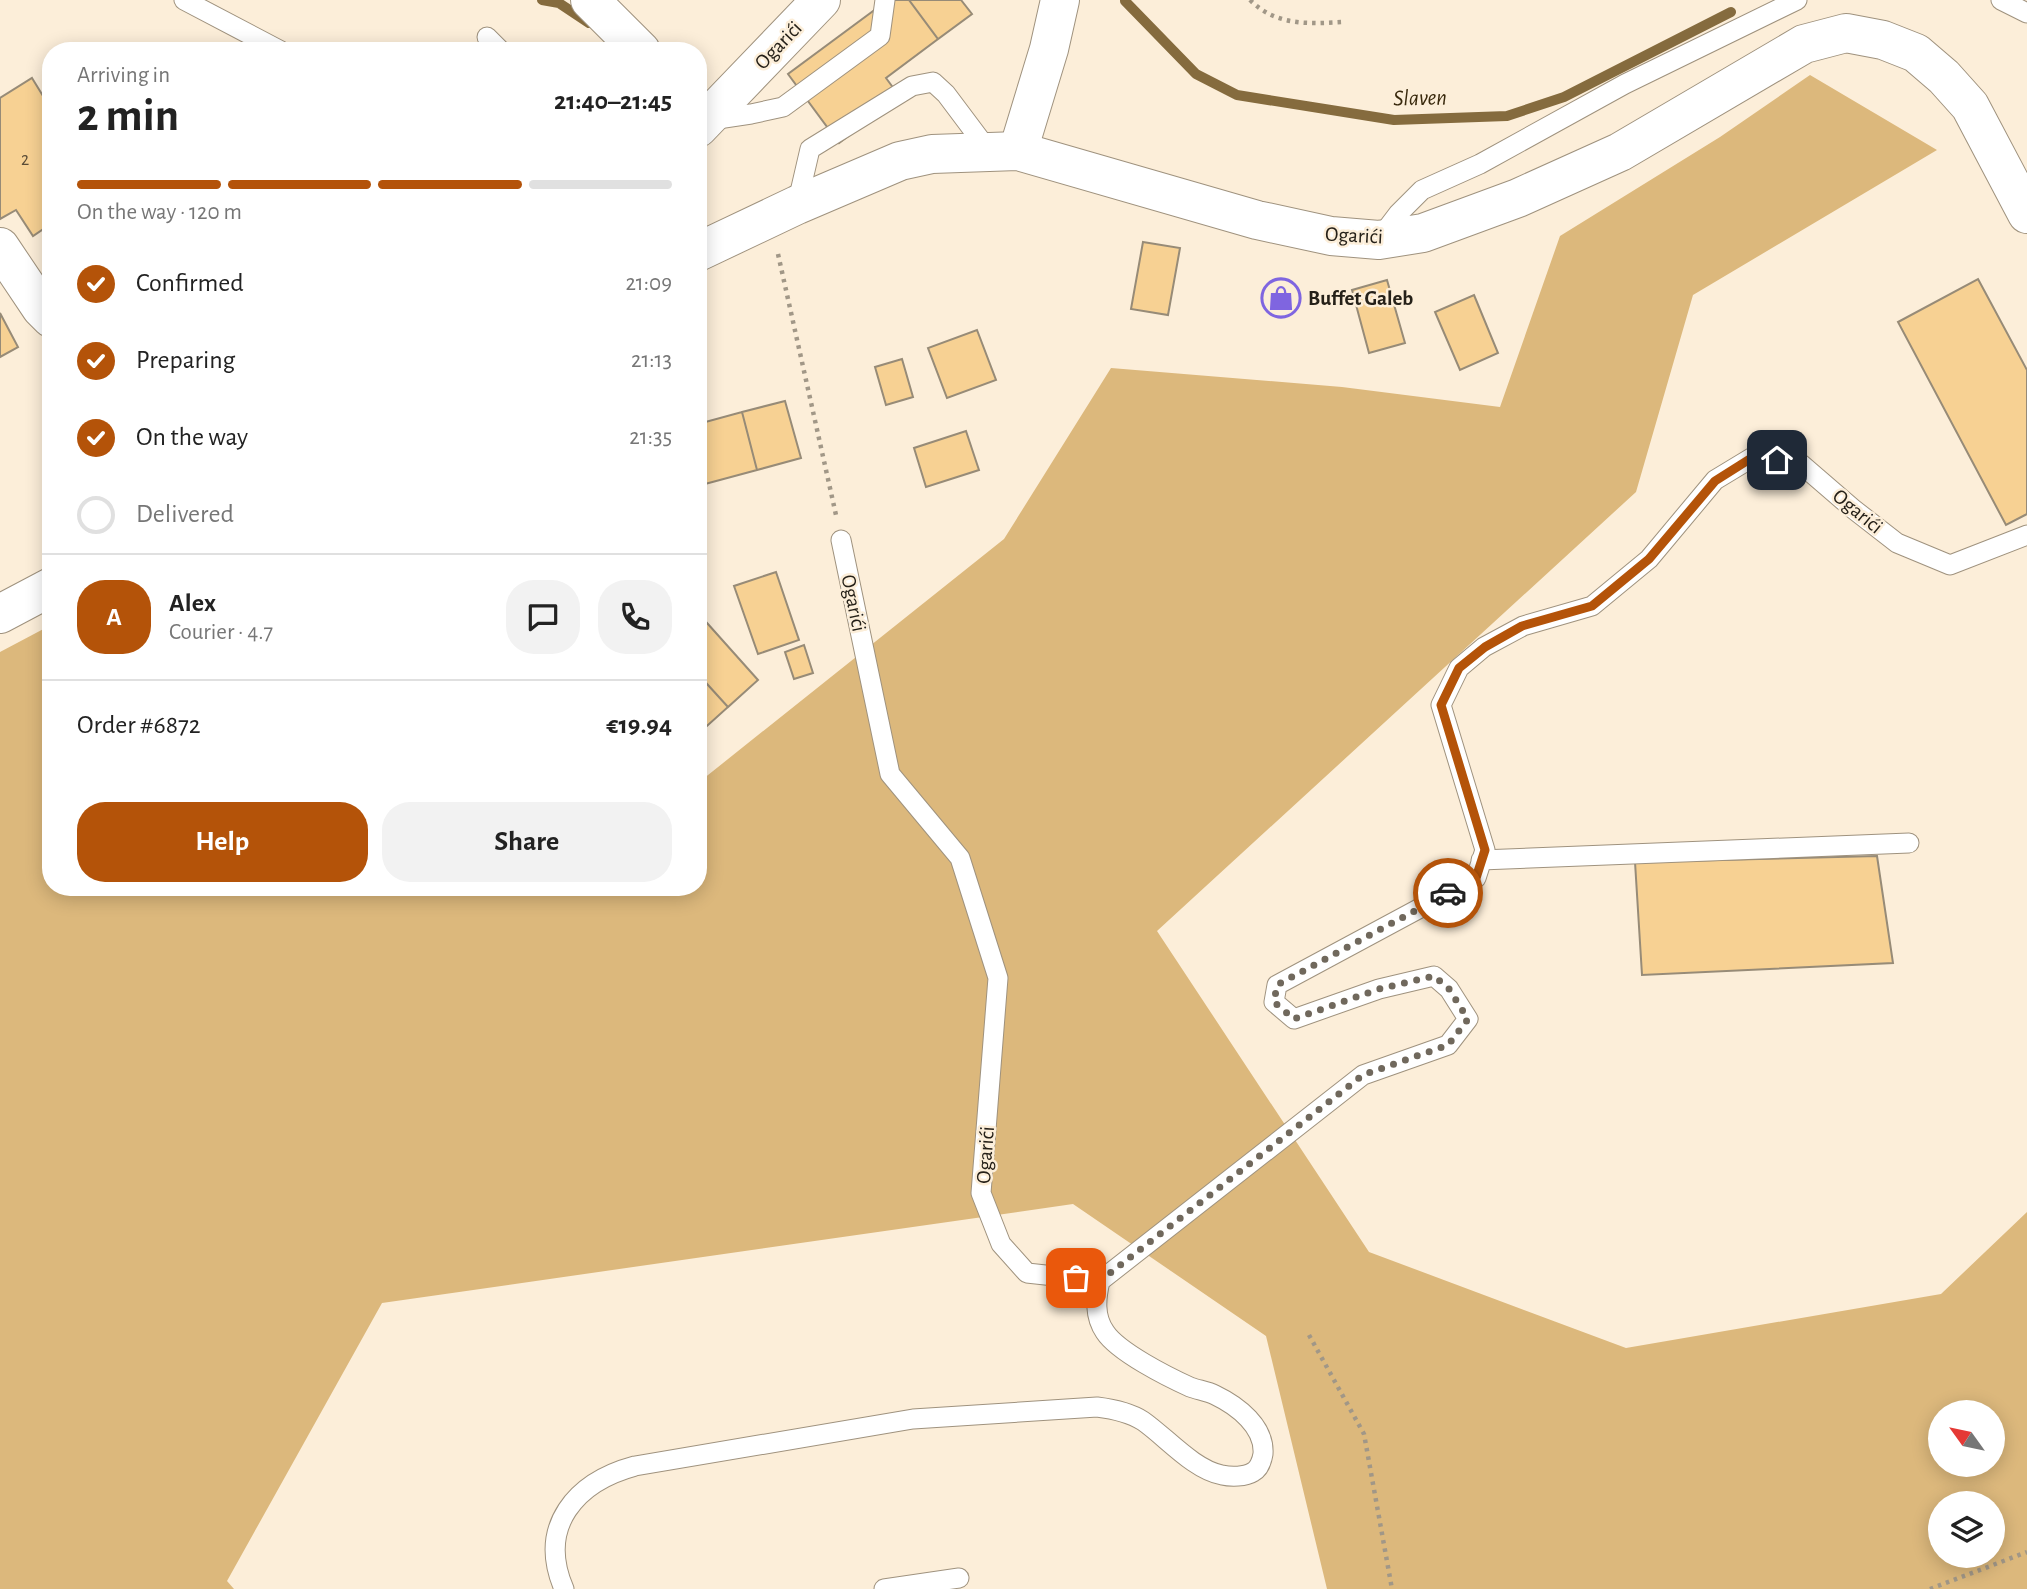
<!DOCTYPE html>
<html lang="en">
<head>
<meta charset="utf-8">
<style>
	body { margin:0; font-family:"Alegreya Sans",sans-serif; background:#f2f2f2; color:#222; height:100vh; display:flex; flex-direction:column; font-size:26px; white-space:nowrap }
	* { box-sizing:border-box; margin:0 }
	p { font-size:23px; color:#767676 }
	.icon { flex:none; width:38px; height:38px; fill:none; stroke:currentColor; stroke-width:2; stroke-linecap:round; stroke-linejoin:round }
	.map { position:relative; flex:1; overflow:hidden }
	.details { position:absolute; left:42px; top:42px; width:665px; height:854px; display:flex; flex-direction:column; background:#fff; border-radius:28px; box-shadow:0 4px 18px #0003 }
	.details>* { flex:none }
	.needle { width:46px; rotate:303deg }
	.tools { position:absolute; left:1928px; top:1400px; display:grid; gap:14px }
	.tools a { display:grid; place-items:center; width:77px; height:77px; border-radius:50%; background:#fff; box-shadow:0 4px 18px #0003; font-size:35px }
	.pin { position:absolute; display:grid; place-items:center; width:60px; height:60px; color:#fff; margin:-30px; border-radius:14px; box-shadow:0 4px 10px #0006 }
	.courier { position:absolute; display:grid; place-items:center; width:70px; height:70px; margin:-35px; border:5px solid #b45309; border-radius:50%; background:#fff; color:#222; box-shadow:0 2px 9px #0007 }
	.head em { font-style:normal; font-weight:700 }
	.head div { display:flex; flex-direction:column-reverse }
	.head { display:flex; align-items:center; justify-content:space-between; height:119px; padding:0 35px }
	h1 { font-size:46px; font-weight:700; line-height:52px }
	.bar { display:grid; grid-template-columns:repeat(4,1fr); gap:10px 7px; align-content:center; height:84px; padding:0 35px }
	.bar i { height:9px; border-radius:5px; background:#e0e0e0 }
	.bar .on { background:#b45309 }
	.bar p { grid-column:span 4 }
	.line { display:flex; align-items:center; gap:18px; padding:0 35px; border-top:2px solid #e0e0e0 }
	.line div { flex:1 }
	.round { display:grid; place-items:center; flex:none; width:74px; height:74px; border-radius:28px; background:#f2f2f2 }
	ol { padding:0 35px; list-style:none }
	li { display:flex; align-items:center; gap:21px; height:77px }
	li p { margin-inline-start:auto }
	li .icon { padding:7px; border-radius:50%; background:#b45309; color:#fff; stroke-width:4 }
	li:last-child { color:#767676 }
	li i { width:38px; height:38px; border:4px solid #e0e0e0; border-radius:50% }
	.primary-button { display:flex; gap:14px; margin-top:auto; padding:14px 35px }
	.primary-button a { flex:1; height:80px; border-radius:28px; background:#b45309; color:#fff; font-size:28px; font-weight:700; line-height:80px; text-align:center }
	.primary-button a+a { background:#f2f2f2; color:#222 }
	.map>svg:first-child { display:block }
	.green { fill:#dcb87c; fill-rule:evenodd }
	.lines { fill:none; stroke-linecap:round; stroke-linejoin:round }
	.stream { stroke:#856b3e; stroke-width:10 }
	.building { fill:#f7d193; stroke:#978b77; stroke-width:2 }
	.lane-casing { stroke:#9f927e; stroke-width:21 }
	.street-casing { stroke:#9f927e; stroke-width:40 }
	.secondary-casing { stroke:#9f927e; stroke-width:40 }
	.path { stroke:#a19787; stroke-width:4.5; stroke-dasharray:3.5 5; stroke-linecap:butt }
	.lane { stroke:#fff; stroke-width:19 }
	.street { stroke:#fff; stroke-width:38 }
	.secondary { stroke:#fff; stroke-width:38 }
	.done { stroke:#70685c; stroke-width:7; stroke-dasharray:0 12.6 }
	.route { stroke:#b45309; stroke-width:9 }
	.labels { text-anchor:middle; stroke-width:5; stroke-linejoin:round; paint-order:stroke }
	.number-label { font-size:18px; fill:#5a4c37 }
	.street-label { font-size:21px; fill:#252018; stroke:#fceed9 }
	.poi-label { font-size:21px; font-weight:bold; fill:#252018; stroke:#fceed9; text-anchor:start }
	.water-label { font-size:23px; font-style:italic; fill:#39290d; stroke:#fceed9 }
</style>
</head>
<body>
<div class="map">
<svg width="2027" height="1589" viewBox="0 0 2027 1589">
	<rect width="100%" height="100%" fill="#fceed9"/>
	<path class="green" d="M1810,75L1937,150L1693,295L1636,492L1157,931L1369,1252L1626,1348L1941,1294L2027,1212V1589H1327L1266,1336L1073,1204L382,1303L227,1581L234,1589H0V652L51,625V887H698V783L1004,539L1111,368L1342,387L1500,407L1560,236L1720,137ZM1941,1412H1993V1465H1941ZM1941,1503H1993V1556H1941Z"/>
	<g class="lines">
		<path class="stream" d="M542,0L559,3L589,23
			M1125,1L1196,74L1237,95L1394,120L1507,116L1564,97L1731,12"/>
	</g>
	<path class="building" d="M888,0H909L938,39L886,78L900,97L839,143L788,74Z
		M909,0H961L972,14L938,39Z
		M32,78L51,109V237L45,228L33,236L16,210L0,219V98Z
		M1143,242L1180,248L1168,315L1131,309Z
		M1978,279L2027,370V514L2006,525L1898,322Z
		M1387,280L1405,343L1369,353L1352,290Z
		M1474,295L1498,353L1460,370L1435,312Z
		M0,313L18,347L0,357Z
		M977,330L996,380L947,398L928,348Z
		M902,359L913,397L886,405L875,367Z
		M785,401L801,458L757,470L742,412Z
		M742,412L757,470L705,484L698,461V424Z
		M966,431L979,470L926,487L914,448Z
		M776,572L799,640L758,654L734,586Z
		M699,614L758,680L728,707L698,674Z
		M804,645L813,673L794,679L785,652Z
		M698,674L728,707L698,734Z
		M1877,856L1893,963L1642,975L1635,862Z"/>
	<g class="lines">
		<g class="lane-casing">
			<path id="lane" d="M184,0L281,51
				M2001,0L2027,13
				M487,37L501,51
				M711,120L751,114L783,107L880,36L885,0
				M797,205L810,149L912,86L933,82L946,94L988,150
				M1379,239L1398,214L1422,190L1480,164L1625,84L1797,0
				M841,540L890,774L960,858L998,978L981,1193L1001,1244L1027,1273L1100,1281L1363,1075L1448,1045L1468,1019L1449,989L1434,976L1379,989L1294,1019L1274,1002L1277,985L1476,878L1485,850L1441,705L1459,668L1484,647L1523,626L1592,606L1649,559L1715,480L1753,457L1801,464L1852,508L1897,543L1950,565L2027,535
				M1481,860L1909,843
				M564,1589C537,1526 576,1482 635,1466L913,1419L1097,1407C1113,1409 1129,1412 1143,1421C1166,1437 1194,1470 1222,1475C1231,1477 1245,1477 1253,1472C1259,1469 1262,1460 1263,1454C1265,1427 1238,1406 1215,1395C1207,1391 1198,1390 1190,1387C1168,1377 1118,1352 1105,1332C1094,1316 1096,1298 1100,1281
				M884,1589L959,1578"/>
		</g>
		<g class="street-casing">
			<path id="street" d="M590,0L641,51
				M1018,151L1049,49L1060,0
				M0,247L41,308L51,318"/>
		</g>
		<g class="secondary-casing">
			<path id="secondary" d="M698,128L821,0
				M698,252L797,205L900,161L932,154L1018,151L1257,220L1331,236L1379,240L1423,233L1518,198L1620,152L1804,44L1846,33L1883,40L1916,53L1944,77L1970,106L2027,214
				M0,614L51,587"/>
		</g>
		<path class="path" d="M1250,0C1276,26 1309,24 1343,22
			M778,254L836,515
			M1309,1335L1364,1434L1392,1589
			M1930,1589L2027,1552"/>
		<use href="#lane" class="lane"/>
		<use href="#street" class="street"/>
		<use href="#secondary" class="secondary"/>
	</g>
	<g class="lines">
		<path class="done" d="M1076,1278L1100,1281L1363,1075L1448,1045L1468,1019L1449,989L1434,976L1379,989L1294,1019L1274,1002L1277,985L1448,893"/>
		<path class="route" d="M1448,893L1476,878L1485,850L1441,705L1459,668L1485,647L1522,626L1592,606L1649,559L1715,481L1753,457L1777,460"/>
	</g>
	<defs>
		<g id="shop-ring" transform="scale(2.0125)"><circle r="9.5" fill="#fceed9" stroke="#7f65e0" stroke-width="1.5"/><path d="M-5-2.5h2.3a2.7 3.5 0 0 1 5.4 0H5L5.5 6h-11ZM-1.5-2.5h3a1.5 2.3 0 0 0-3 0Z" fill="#7f65e0"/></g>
	</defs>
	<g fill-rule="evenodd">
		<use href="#shop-ring" x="1281" y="298"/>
	</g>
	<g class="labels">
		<g class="number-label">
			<text x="25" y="165">2</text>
		</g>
		<g class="street-label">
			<text transform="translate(778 45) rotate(-46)" y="7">Ogarići</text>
			<text transform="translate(1354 235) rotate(3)" y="7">Ogarići</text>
			<text transform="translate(1858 511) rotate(39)" y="7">Ogarići</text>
			<text transform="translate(854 603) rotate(78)" y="7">Ogarići</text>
			<text transform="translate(985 1155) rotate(-86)" y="7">Ogarići</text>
		</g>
		<g class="poi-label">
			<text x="1308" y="305">Buffet Galeb</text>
		</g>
		<g class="water-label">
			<text transform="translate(1420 97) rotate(-1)" y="8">Slaven</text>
		</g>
	</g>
</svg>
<div class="tools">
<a><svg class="needle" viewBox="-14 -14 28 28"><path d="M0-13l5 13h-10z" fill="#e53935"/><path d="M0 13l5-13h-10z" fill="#767676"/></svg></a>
<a><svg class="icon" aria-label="layers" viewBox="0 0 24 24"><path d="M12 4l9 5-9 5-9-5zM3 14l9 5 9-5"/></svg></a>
</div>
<div class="pin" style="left:1076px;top:1278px;background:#ea580c"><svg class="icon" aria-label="bag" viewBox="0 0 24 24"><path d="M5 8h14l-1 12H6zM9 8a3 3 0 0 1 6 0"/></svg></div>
<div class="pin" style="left:1777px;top:460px;background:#1f2937"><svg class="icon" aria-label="home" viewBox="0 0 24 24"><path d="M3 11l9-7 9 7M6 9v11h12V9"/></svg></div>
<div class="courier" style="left:1448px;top:893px"><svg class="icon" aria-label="car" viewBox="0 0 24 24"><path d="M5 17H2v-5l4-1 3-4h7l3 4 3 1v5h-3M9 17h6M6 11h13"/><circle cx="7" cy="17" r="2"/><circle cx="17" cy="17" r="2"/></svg></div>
<section class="details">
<div class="head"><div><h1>2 min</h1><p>Arriving in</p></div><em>21:40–21:45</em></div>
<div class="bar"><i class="on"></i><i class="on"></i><i class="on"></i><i></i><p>On the way · 120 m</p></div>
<ol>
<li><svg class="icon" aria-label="check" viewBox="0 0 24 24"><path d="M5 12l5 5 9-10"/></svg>Confirmed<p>21:09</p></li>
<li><svg class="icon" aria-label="check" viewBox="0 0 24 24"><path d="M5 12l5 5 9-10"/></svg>Preparing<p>21:13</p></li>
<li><svg class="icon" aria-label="check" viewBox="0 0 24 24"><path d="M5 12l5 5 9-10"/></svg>On the way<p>21:35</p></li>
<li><i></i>Delivered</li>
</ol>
<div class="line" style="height:126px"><b class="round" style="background:#b45309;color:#fff">A</b><div><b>Alex</b><p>Courier · 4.7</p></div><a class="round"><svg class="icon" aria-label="chat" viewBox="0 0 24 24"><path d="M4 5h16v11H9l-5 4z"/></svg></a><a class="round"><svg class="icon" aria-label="phone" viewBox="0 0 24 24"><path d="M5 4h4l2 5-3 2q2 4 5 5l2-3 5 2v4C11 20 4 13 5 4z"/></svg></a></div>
<div class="line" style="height:91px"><div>Order #6872</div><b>€19.94</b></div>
<div class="primary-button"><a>Help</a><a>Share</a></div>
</section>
</div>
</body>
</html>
